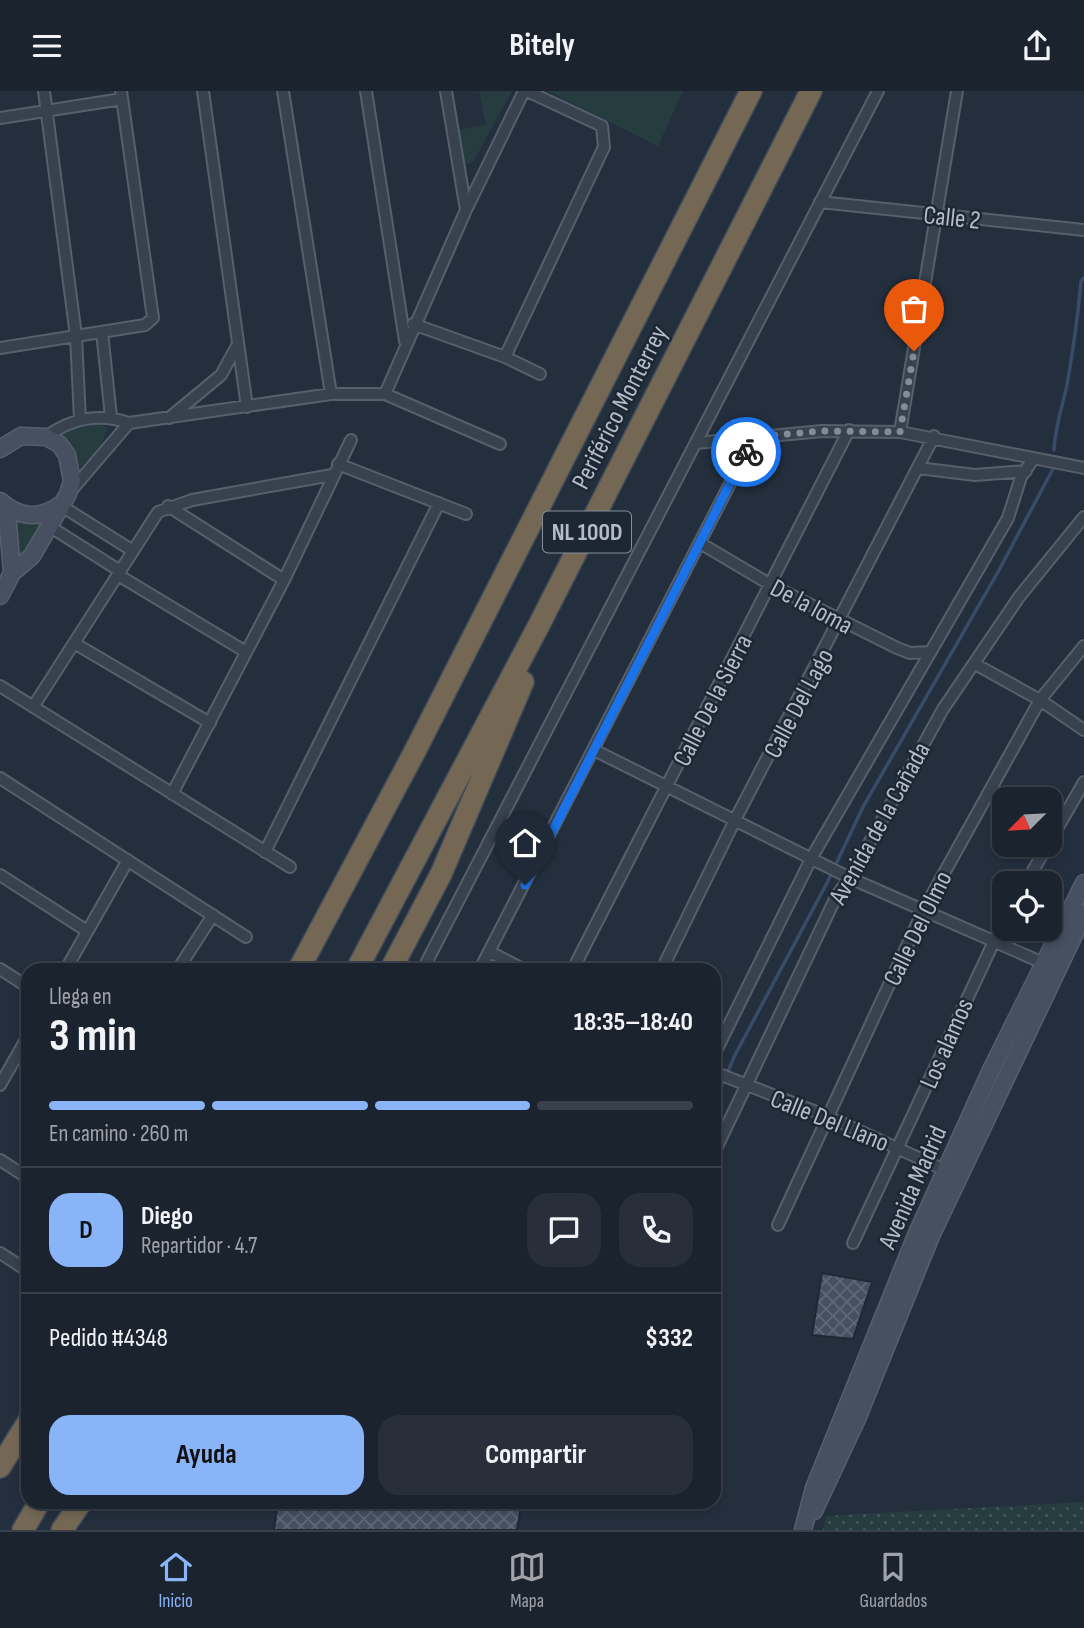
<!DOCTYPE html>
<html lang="es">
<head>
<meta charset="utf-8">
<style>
	body { margin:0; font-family:"Sofia Sans Condensed",sans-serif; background:#282f3a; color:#f1f3f6; height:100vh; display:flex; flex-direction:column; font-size:26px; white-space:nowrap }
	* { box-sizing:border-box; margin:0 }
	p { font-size:23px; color:#a0a4aa }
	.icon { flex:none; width:38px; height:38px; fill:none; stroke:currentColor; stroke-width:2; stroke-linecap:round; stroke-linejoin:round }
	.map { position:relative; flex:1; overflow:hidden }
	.details { position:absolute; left:21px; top:872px; width:700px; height:546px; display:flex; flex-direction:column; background:#1b232e; border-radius:21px; box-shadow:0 4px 10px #0003,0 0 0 2px #39404a }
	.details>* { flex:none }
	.needle { width:46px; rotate:246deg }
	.tools { position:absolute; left:992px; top:696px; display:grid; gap:14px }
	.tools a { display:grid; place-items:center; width:70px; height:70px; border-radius:14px; background:#1b232e; box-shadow:0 4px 10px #0003,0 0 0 2px #39404a; font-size:35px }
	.pin { position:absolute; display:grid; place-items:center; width:60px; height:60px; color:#fff; margin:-72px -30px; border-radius:50% 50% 50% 0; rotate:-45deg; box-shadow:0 0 7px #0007 }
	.pin .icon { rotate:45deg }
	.courier { position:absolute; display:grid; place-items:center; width:70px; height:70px; margin:-35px; border:5px solid #1a73e8; border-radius:50%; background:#fff; color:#222; box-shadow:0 2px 9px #0007 }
	.headline em { font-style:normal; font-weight:700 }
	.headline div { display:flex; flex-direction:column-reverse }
	.headline { display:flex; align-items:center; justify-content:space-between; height:119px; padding:0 28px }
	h1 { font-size:46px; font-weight:700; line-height:52px }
	.bar { display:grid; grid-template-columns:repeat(4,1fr); gap:10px 7px; align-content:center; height:84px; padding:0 28px }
	.bar i { height:9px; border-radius:5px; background:#39404a }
	.bar .selected { background:#8ab4f8 }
	.bar p { grid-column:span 4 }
	.line { display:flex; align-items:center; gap:18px; padding:0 28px; border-top:2px solid #39404a }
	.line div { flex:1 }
	.round { display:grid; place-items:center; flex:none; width:74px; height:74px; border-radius:21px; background:#282f3a }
	.cta { display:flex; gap:14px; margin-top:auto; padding:14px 28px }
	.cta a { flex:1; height:80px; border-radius:21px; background:#8ab4f8; color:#111; font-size:28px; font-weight:700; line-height:80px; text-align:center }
	.cta a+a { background:#282f3a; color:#f1f3f6 }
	header { display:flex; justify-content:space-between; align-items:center; height:91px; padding:0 28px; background:#1b232e; font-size:32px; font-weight:700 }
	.menu { display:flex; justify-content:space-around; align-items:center; height:98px; border-top:2px solid #39404a; background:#1b232e; font-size:19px; color:#a0a4aa }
	.menu a { display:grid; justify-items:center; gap:4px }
	.menu .selected { color:#8ab4f8 }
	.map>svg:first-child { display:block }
	.grass { fill:url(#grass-dots) }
	.park { fill:#263c3f }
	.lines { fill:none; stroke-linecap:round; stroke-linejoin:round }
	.stream { stroke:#394c67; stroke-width:3.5 }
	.building { fill:url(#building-cross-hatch); stroke:#1f2835; stroke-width:2 }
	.street-casing { stroke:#565f6c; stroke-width:14 }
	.secondary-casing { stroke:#565f6c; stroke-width:19 }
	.highway-casing { stroke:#434c59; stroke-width:24 }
	.street { stroke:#38414e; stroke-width:10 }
	.secondary { stroke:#465061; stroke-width:16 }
	.highway { stroke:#746855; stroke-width:21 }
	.done { stroke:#828b98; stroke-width:7; stroke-dasharray:0 12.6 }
	.route { stroke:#1a73e8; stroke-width:9 }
	.labels { text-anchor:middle; stroke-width:5; stroke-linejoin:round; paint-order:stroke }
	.shield { fill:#1d2633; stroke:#878f9c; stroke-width:2 }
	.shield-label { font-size:24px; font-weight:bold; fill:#b4bcc9 }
	.street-label { font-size:26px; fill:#b4bcc9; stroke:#1d2633 }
</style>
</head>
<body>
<header><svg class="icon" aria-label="menu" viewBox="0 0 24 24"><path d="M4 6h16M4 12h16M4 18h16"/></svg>Bitely<svg class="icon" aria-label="share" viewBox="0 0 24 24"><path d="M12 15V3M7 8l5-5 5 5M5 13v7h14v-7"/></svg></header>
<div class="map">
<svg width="1084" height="1439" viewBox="0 0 1084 1439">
	<defs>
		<pattern id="grass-dots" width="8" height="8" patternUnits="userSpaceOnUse" patternTransform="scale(1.75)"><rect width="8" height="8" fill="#263c3f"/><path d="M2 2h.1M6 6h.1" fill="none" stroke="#435659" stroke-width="1.8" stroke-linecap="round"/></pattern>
		<pattern id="building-cross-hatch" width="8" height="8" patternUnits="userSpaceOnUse" patternTransform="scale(1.75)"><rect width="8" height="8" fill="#455162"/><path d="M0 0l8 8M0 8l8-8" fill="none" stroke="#5d6877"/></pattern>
	</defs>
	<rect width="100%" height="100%" fill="#242f3e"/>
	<path class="grass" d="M1084,1411V1439H823L826,1425Z"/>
	<path class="park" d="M479,0H512L473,71L467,73L462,70L457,39L486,34Z
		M547,0H683L658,55Z
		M97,332L108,337L99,358L80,377L71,355L60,340Z
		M12,423L45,428L35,453L23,463L18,461Z"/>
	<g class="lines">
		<path class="stream" d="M1054,359C1055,336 1062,317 1067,294C1073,259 1078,225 1081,190L1084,187
			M714,1013L735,964L827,792L863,716L998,481L1054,376"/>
	</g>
	<path class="building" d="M822,1182L872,1191L853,1248L812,1244Z
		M278,1410H522L517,1439H274Z"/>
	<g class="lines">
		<g class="street-casing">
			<path id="street" d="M44,0L76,245L80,329
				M203,0L247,316
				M283,0L331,303
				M366,0L405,250
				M446,0L466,119
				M0,27L122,8
				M820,111L1084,139
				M413,233L505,266L604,56L602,35L527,0
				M102,241L111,326
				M0,257L145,234L153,227L121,0
				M505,266L540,283
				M385,303L500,353
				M169,327L221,284L238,253
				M129,332L331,303H385L466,119L524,0
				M900,341L957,0
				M46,346C71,327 100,322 129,332L70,401
				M696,352L822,340L900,341L1084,377
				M338,373L466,423
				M918,377L975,384L1026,380
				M60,414L133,460
				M168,415L284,489
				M49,435L120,480
				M700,452L771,494L897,557L910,562L930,561
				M118,484L246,561
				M74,552L210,632
				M975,573L1040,609L1084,639
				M0,595L290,776
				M33,616L158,421L192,409L332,384
				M594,659L850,787L1050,875
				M0,687L246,846
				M172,703L284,489L351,349
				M1050,750L1084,691
				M265,761L439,412
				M0,784L87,840
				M1025,793L1048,754
				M490,861L523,878
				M0,878L28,896
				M66,878L128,769
				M178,878L213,824
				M423,878L878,0
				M480,878L754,346
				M573,878L849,339
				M662,878L736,727L934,345
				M714,964L812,766L1008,427L1021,386L1034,367
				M714,981L829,1026L945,1079
				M0,994L28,945
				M714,1062L837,804L850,787L943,618L1019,506L1084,426
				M0,1069L28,1087
				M778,1134L923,820L1040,609L1084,555
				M853,1152L1004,829
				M0,1162L28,1180"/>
		</g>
		<g class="secondary-casing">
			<path id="secondary" d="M0,358L21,345L46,346L59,353L67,364L72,390L68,403L32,465L12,482L0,505
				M0,410L8,433L12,482
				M0,410C20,427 39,429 60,414
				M814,1420L857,1328L931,1145L1084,823
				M803,1439L814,1397L915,1147L991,979L1084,792"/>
		</g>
		<g class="highway-casing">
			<path id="highway" d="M299,878L414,662L751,0
				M357,878L539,534L811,0
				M391,878L441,783L523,591
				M0,1376L28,1331
				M23,1439L40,1410
				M62,1439L82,1410"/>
		</g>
		<use href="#street" class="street"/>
		<use href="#secondary" class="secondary"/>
		<use href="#highway" class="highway"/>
	</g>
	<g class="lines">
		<path class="done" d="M746,361L754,346L822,340L900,341L914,260"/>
		<path class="route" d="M525,794L746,361"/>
	</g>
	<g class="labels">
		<rect class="shield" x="543" y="420.5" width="88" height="41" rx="5"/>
		<g class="shield-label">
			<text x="587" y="449">NL 100D</text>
		</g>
		<g class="street-label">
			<text transform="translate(952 126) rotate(6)" y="9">Calle 2</text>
			<text transform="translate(619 316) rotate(-63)" y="9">Periférico Monterrey</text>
			<text transform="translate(812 515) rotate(28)" y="9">De la loma</text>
			<text transform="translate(712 609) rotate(-63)" y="9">Calle De la Sierra</text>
			<text transform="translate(798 612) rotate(-62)" y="9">Calle Del Lago</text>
			<text transform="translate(879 732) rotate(-61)" y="9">Avenida de la Cañada</text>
			<text transform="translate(917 837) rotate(-64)" y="9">Calle Del Olmo</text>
			<text transform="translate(946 952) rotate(-66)" y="9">Los alamos</text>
			<text transform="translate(830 1029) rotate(22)" y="9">Calle Del Llano</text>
			<text transform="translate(912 1096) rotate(-66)" y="9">Avenida Madrid</text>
		</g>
	</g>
</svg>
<div class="tools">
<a><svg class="needle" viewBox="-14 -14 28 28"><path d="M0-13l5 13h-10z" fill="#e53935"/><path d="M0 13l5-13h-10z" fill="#a0a4aa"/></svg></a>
<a><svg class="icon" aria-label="locate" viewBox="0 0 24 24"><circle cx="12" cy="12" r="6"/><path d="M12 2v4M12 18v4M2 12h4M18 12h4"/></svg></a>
</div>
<div class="pin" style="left:914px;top:260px;background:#ea580c"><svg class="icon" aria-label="bag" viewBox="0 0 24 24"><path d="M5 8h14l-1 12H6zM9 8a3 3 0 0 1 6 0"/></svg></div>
<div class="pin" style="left:525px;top:794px;background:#1f2937"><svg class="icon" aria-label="home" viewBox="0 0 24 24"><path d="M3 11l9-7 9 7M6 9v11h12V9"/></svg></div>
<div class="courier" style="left:746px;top:361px"><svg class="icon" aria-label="bike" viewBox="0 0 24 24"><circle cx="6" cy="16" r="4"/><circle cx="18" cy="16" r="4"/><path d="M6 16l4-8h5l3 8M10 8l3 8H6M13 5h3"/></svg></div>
<section class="details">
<div class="headline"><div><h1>3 min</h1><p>Llega en</p></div><em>18:35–18:40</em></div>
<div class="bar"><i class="selected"></i><i class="selected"></i><i class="selected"></i><i></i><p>En camino · 260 m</p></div>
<div class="line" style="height:126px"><b class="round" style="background:#8ab4f8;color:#111">D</b><div><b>Diego</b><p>Repartidor · 4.7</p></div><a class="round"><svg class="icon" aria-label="chat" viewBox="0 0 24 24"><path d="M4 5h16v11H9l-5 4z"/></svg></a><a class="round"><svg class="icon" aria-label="phone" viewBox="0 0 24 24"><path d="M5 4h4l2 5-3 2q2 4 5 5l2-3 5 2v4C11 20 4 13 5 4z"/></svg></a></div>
<div class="line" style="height:91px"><div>Pedido #4348</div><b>$332</b></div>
<div class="cta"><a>Ayuda</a><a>Compartir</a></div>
</section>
</div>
<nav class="menu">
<a class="selected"><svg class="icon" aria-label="home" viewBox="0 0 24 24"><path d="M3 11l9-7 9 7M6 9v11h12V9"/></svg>Inicio</a>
<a><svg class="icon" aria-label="map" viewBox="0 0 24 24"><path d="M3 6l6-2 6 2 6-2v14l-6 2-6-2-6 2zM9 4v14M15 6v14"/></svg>Mapa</a>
<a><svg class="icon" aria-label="saved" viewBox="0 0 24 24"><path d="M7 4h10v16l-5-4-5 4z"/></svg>Guardados</a>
</nav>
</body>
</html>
